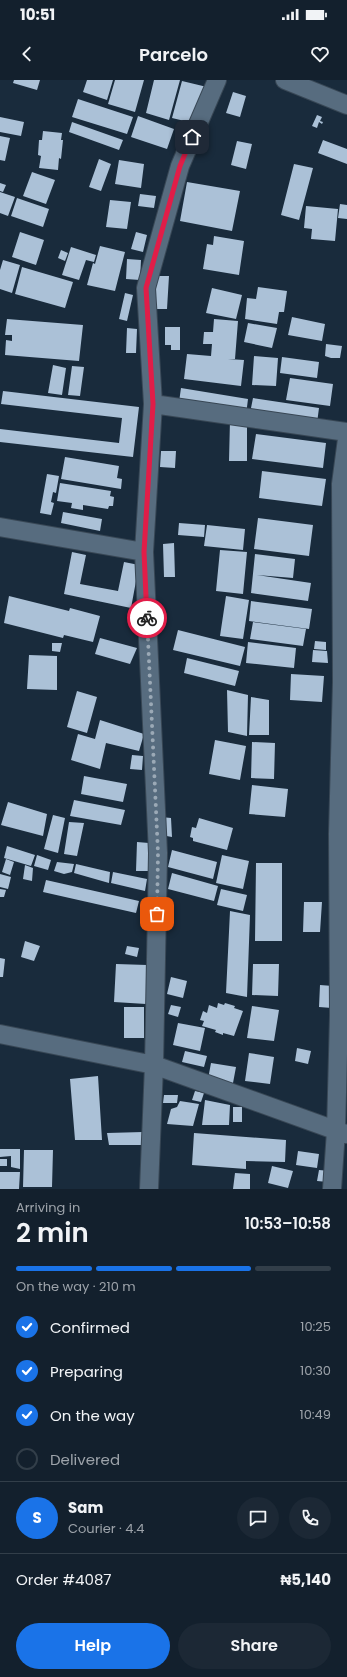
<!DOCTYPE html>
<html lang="en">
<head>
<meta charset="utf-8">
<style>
	body { margin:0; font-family:Poppins,sans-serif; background:#1c2835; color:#f1f3f6; height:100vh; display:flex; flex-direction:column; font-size:15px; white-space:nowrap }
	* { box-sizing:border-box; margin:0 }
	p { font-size:13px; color:#9da3aa }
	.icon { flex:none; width:22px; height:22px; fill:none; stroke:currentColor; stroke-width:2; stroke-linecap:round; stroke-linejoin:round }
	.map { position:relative; height:1109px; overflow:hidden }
	.side { display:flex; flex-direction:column; background:#13202d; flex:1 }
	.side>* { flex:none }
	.pin { position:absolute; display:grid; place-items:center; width:34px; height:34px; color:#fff; margin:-17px; border-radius:8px; box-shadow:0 2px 6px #0006 }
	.courier { position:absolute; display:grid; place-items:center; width:40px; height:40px; margin:-20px; border:3px solid #e11d48; border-radius:50%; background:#fff; color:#222; box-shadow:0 1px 5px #0007 }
	.summary em { font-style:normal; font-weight:600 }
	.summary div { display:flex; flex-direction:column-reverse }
	.summary { display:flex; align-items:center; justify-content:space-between; height:68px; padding:0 16px }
	h1 { font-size:26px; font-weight:600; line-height:30px }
	.bar { display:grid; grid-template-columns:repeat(4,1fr); gap:6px 4px; align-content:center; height:48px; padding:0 16px }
	.bar i { height:5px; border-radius:3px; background:#323e49 }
	.bar .active { background:#1a73e8 }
	.bar p { grid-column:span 4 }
	.line { display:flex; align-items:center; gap:10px; padding:0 16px; border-top:1px solid #323e49 }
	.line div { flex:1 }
	.round { display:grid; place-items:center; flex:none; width:42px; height:42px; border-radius:21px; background:#1c2835 }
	ol { padding:0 16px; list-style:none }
	li { display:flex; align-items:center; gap:12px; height:44px }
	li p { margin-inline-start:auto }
	li .icon { padding:4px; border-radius:50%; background:#1a73e8; color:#fff; stroke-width:4 }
	li:last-child { color:#9da3aa }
	li i { width:22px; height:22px; border:2px solid #323e49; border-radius:50% }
	.button { display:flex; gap:8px; margin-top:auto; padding:8px 16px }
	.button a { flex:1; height:46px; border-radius:24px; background:#1a73e8; color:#fff; font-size:16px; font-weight:600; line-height:46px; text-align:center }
	.button a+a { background:#1c2835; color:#f1f3f6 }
	.status { display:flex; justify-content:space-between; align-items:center; height:28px; padding:0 20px; background:#13202d; direction:ltr }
	.status svg { height:11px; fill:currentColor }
	header { display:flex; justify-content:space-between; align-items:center; height:52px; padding:0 16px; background:#13202d; font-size:18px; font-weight:600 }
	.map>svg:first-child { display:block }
	.building { fill:#abc1d7 }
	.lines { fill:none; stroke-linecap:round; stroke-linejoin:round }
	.street-casing { stroke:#384755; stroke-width:20 }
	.street { stroke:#576c7f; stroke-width:18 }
	.done { stroke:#9ba9b6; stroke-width:4; stroke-dasharray:0 7.2 }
	.route { stroke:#e11d48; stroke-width:5 }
</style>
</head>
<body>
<div class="status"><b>10:51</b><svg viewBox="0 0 49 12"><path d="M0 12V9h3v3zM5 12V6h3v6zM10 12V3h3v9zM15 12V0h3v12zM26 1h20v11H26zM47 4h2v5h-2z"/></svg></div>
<header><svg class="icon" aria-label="back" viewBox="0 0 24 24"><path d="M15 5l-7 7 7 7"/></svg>Parcelo<svg class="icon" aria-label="heart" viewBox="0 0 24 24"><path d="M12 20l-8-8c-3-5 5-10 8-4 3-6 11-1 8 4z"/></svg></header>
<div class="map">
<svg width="347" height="1109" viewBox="0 0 347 1109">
	<rect width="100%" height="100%" fill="#192b3c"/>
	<path class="building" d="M14,0H40L37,10L13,3Z
		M87,0H113L107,20L83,12Z
		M115,0H144L135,32L108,24Z
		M154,0H180L169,40L146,33Z
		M182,1L207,7L197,44L172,38Z
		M233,12L246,16L240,37L226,33Z
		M78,19L133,37L127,54L72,37Z
		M317,35L322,37L320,41L323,42L322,44L319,42L317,48L312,46Z
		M138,36L174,49L167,69L131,57Z
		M0,37L24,42L21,56L0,52Z
		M72,42L123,60L119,70L69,52Z
		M43,51L62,53L61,60H63L61,79L59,78L58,90L39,88L41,76L38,75L39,60H42Z
		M0,56L10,58L5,81L0,80Z
		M323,60L347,69V84L318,73Z
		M237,61L252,64L246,89L231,85Z
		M99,79L111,84L101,111L89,107Z
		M119,80L144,84L141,108L115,104Z
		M294,84L313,88L299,140L281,135Z
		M32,92L55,100L46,124L23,116Z
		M187,102L240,111L232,151L180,141Z
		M0,103L6,105L3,112L0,111Z
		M0,112L15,117L8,136L0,133Z
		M140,114L156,116L154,128L138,126Z
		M17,118L49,129L43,147L11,136Z
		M110,120L131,122L127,149L106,147Z
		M340,124L347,125V139L338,138Z
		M306,126L338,129L335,161L311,159L312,149L304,148Z
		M20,152L44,160L36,185L12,177Z
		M136,152L147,155L143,172L131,169Z
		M214,156L244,161L239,195L203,189L207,164L213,165Z
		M100,166L125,172L115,211L87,205L93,183L95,184Z
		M71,167L96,175L94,182L86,180L79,200L62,195Z
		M61,170L68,173L65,181L58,178Z
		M127,179L141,180L140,200L126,199Z
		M3,180L20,185L12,213L0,209V190Z
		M22,187L73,202L65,228L15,214Z
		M155,196H169L167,229H153Z
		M258,207L287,211L284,232H279L277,244L245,239L247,218L256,219Z
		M212,208L242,215L236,239L206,233Z
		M125,213L133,215L127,241L119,239Z
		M292,237L325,244L322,261L288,255Z
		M7,239L83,245L79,281L5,275L6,260L12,261V255H5Z
		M214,239L238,241L235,279H228L244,280L241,306L184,299L187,274L211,276L212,264H203L204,252H213Z
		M248,243L277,248L272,268L244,262Z
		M165,247H180V270H171V265H165Z
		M127,248L137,249L136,273H126Z
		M326,264L342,266L340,278H331L325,276Z
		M254,276L278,278L276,306L252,305Z
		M282,277L319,282L317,298L280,293Z
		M53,285L66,288L62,315L48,313Z
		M72,286L84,287L80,316L68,315Z
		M290,298L333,304L330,326L286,320Z
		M181,308L248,319L246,335L179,322Z
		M3,311L139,327L133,377L0,362V349L119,363L122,338L1,324Z
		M253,318L319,328L317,343L250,333Z
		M230,340H247V381H229Z
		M256,354L326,363L323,388L252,379Z
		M161,371H176L175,388L160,387Z
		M65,377L119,386L117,398L122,399L121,409L61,399Z
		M262,391L326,399L322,426L259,418Z
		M47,394L59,396L56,413L53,412L51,422L54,423L51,435L40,433Z
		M60,403L111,411L110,416L114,417L113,426H109L108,429L83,425V430L71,428L72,423L57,421Z
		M63,432L102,439L100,451L61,443Z
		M258,438L313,445L309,476L254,469Z
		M179,443L205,445L204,457L178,455Z
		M207,445L245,449L243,470L204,466Z
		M174,463L175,497H164L163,464Z
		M220,470L247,472L243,514L216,511Z
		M72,472L86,475L80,504L118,511L124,482L139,485L131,528L64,514Z
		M255,474L295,479L293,498L257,495L311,503L308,521L251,513Z
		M9,516L69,531L70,528L100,536L93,562L64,555L63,558L4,543Z
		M226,516L249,520L243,559L220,556Z
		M251,521L312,529L309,549L249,541Z
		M253,542L306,549L303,566L250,559Z
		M178,550L245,567L240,586L173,570Z
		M100,558L137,568L130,584L95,574Z
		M315,561L326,562V570L314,569Z
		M248,562L296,568L294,588L246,583Z
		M52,563H62L60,572L52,571Z
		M313,570L327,571L328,583L312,582Z
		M29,575L57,576V610L27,609Z
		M187,578L239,591L235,606L184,593Z
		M291,594L324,596L322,622L290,620Z
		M227,610L248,615L247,656L228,652Z
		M77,611L97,617L87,653L67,647Z
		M251,617L269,620V655H249Z
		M100,640L144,654L139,671L106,663L100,689L71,680L78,654L95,659Z
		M215,660L246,666L240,700L209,694Z
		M252,662L275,663L274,699L251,698Z
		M132,675L143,676L142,690L130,689Z
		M84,696L127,704L123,722L81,714Z
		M252,705L288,709L285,737L249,734Z
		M74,720L125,730L121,745L70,736Z
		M8,722L47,734L43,756L1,745Z
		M53,735L65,738L58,773L44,769Z
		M161,737L171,738L172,757L161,755Z
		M199,738L233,748L227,770L193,761V758L190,757L192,747L196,748Z
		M69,742L84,743L77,776L64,774Z
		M137,762L149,763V791H136Z
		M7,766L35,775L31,786L4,778Z
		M172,770L217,782L213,799L168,787Z
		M37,775L51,780L48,790L34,786Z
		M222,775L249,781L243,809L216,803Z
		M6,779L14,782L10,795L2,792Z
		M57,782L74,784L72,792L64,794L54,791Z
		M256,783H282V861H255Z
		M76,784L110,792L109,803L74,793Z
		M25,785L33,788L32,801L23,799Z
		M113,792L147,799L145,811L111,803Z
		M172,793L218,806L214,821L168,809Z
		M0,794L11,797L8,809L0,807Z
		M46,800L139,821L136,833L43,812Z
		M0,809L6,810L4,817H0Z
		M221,809L247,815L243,831L217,825Z
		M304,822H322L320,852H303Z
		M230,831L250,835L247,917L226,913Z
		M25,861L40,866L34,881L21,877Z
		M127,866L139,868L137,877L125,874Z
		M0,878L5,879L3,897H0Z
		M116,884L147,885L146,924L114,922Z
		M253,884H279L278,916L252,915Z
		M171,897L187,901L183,918L167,914Z
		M320,905L333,906L332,928L319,927Z
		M218,923L224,925L225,923L235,926L234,928L243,931L234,956L223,953V955L215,952L216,950L202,946L204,941L200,940L203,931L207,933L209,925L217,928Z
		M171,925L181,927L178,937L168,934Z
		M252,926L279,930L274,961L247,958Z
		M124,927H144V958H124Z
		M178,943L205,948L200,971L173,965Z
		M297,968L311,971L308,984L295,981Z
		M185,971L207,976L204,987L182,982Z
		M249,973L274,977L270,1004L245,1001Z
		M211,983L236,987L233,1003L208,999Z
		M98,996L102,1060H75L70,999Z
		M195,1011L204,1013L201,1022L192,1020Z
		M164,1015H178L177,1023H163Z
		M205,1020L230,1025L229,1045H202Z
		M180,1021L199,1024L193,1046L167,1044L171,1029L177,1027Z
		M233,1027H242V1042H233Z
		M143,1052L144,1065H109L107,1053Z
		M194,1053L286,1060L285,1082L246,1081V1089L192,1085Z
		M0,1069H20V1089L11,1087V1076L0,1077Z
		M24,1070H53L52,1107H23Z
		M298,1071L319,1074L317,1088L296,1085Z
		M0,1079H7V1086H0Z
		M272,1086L293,1091L288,1108L268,1103Z
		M319,1090L330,1091L328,1102L317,1101Z
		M0,1092H20L19,1109H0Z
		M235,1093L250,1094V1109H233Z"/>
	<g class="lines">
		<g class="street-casing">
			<path id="street" d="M285,0L347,25
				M153,324L347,352
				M0,447L144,472
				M0,954L154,985L346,1054
				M149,1109L154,985L158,773L144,472L153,324L146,208L180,86L217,0
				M332,1109L336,1051L339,935L338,754L342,602L341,404L347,359"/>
		</g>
		<use href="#street" class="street"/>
	</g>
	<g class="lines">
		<path class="done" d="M147,538L158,773L157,834"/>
		<path class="route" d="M147,538L144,472L153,324L146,208L180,86L192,57"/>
	</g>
</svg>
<div class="pin" style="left:157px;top:834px;background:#ea580c"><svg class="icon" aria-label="bag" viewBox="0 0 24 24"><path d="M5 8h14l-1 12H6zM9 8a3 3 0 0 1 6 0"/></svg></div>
<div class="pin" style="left:192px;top:57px;background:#1f2937"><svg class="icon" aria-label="home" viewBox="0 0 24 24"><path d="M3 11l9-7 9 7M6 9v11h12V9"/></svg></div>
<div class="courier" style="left:147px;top:538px"><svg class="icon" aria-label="bike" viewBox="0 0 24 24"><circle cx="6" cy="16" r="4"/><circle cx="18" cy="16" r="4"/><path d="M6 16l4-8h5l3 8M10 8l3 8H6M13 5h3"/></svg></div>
</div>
<section class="side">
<div class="summary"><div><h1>2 min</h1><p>Arriving in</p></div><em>10:53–10:58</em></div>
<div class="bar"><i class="active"></i><i class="active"></i><i class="active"></i><i></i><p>On the way · 210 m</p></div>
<ol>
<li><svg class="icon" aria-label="check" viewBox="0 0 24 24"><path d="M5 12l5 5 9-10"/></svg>Confirmed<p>10:25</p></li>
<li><svg class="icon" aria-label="check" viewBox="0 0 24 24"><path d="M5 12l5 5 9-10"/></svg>Preparing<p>10:30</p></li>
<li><svg class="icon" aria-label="check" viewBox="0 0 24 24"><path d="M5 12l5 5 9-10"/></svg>On the way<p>10:49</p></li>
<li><i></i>Delivered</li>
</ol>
<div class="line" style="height:72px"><b class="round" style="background:#1a73e8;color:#fff">S</b><div><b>Sam</b><p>Courier · 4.4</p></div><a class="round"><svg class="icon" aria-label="chat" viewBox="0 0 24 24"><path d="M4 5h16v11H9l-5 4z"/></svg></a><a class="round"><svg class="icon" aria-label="phone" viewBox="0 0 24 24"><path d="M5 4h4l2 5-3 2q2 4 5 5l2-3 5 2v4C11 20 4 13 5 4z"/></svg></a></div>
<div class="line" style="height:52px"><div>Order #4087</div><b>₦5,140</b></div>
<div class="button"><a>Help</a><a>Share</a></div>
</section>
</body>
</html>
